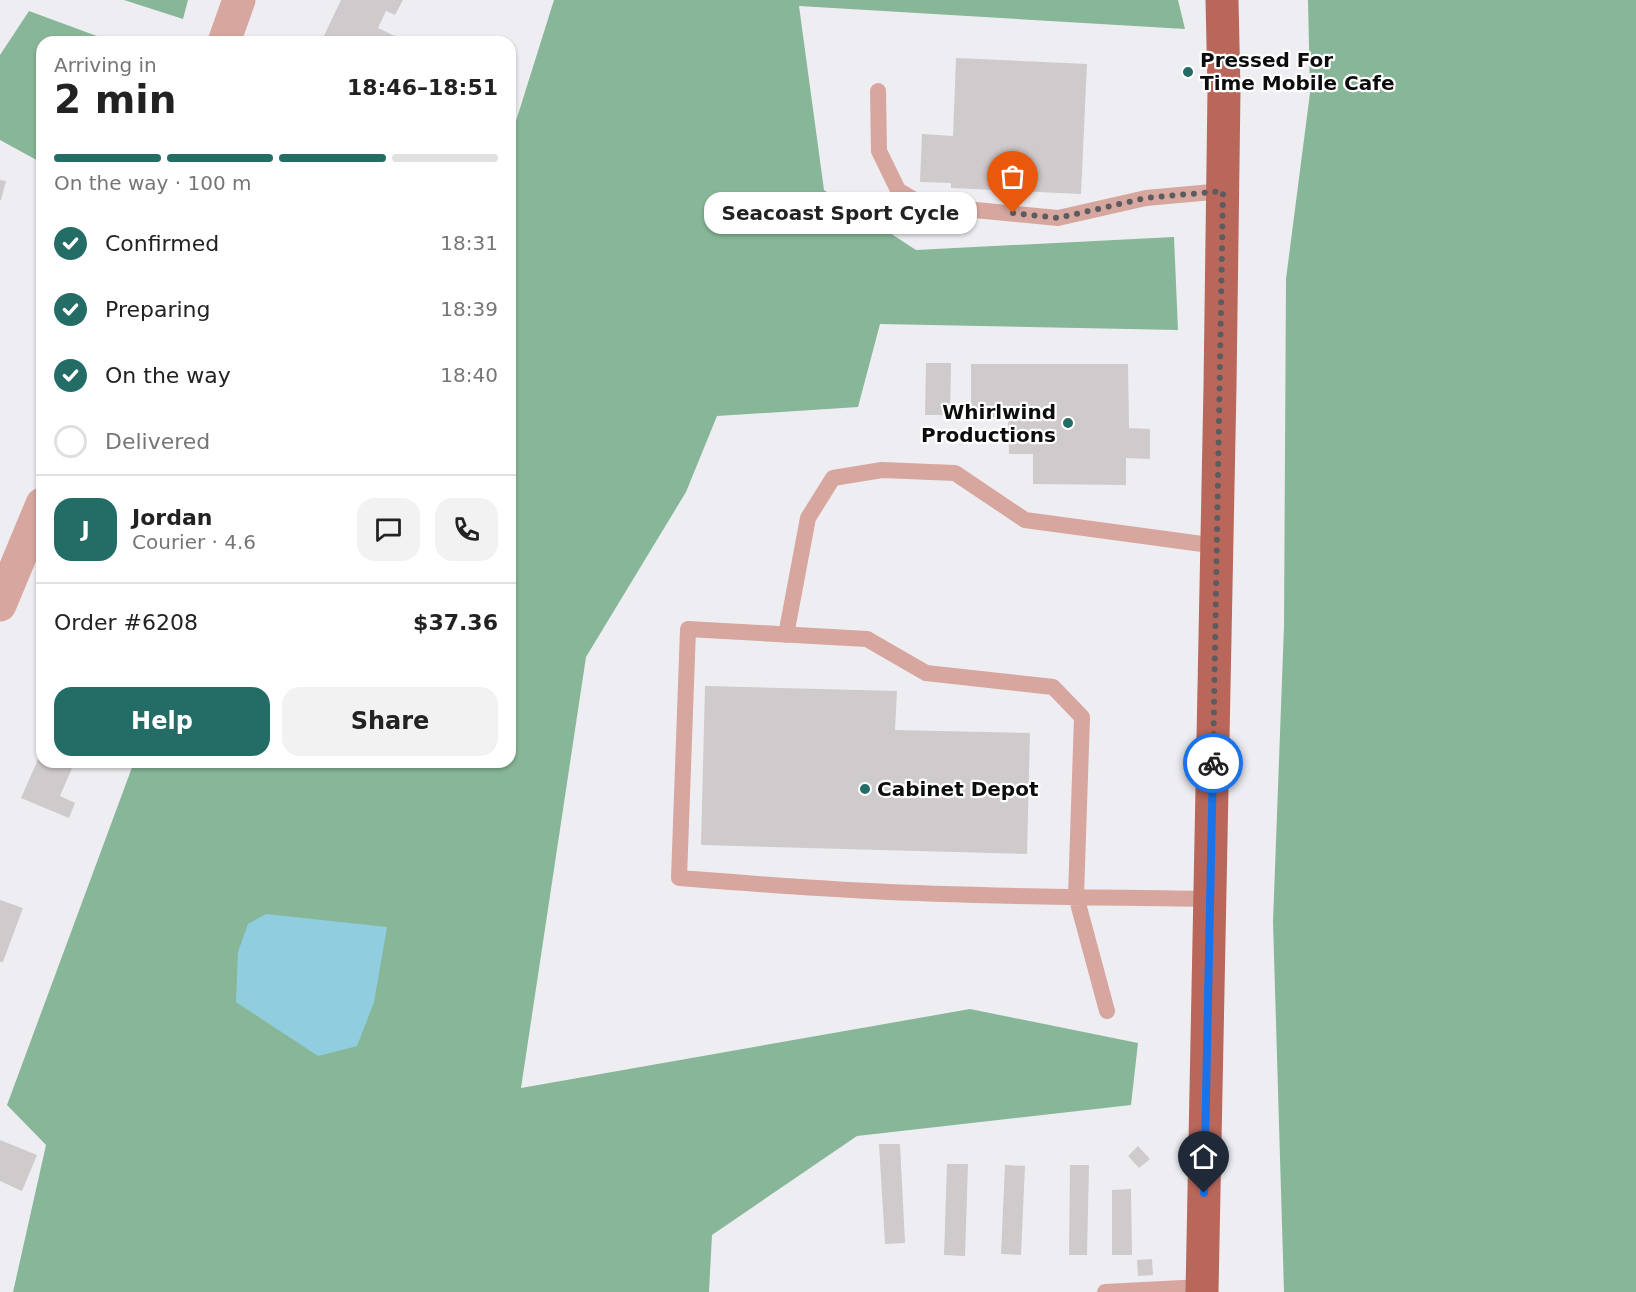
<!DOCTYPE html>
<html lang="en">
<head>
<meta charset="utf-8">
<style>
	body { margin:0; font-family:"DejaVu Sans",sans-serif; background:#f2f2f2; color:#222; height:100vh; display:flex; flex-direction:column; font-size:22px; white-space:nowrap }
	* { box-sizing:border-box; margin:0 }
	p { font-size:20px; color:#767676 }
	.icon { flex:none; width:33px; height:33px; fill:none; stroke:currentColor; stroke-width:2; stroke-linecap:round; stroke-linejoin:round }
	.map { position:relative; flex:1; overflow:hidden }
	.sheet { position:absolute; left:36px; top:36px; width:480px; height:732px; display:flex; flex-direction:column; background:#fff; border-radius:18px; box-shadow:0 2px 4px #0004 }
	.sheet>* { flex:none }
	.pin { position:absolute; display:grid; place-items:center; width:51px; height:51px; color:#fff; margin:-62px -26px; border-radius:50% 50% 50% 0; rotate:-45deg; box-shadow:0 0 6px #0007 }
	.pin .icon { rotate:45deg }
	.courier { position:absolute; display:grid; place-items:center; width:60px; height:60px; margin:-30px; border:4px solid #1a73e8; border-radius:50%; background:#fff; color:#222; box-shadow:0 2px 8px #0007 }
	.bubble { position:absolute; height:42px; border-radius:18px; background:#fff; box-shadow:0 2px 4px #0004; font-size:20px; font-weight:700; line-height:42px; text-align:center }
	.headline em { font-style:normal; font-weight:700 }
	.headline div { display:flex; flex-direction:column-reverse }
	.headline { display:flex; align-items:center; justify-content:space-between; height:102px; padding:0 18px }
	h1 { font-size:39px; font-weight:700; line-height:45px }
	.bar { display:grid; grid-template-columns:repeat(4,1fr); gap:9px 6px; align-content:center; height:72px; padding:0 18px }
	.bar i { height:8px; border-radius:4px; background:#e0e0e0 }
	.bar .active { background:#246d66 }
	.bar p { grid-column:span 4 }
	.line { display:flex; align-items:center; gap:15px; padding:0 18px; border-top:2px solid #e0e0e0 }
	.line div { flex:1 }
	.round { display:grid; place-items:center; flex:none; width:63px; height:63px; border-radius:18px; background:#f2f2f2 }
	ol { padding:0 18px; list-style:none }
	li { display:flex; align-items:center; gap:18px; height:66px }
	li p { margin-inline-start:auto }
	li .icon { padding:6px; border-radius:50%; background:#246d66; color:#fff; stroke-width:4 }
	li:last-child { color:#767676 }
	li i { width:33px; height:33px; border:3px solid #e0e0e0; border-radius:50% }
	.primary-button { display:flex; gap:12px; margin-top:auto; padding:12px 18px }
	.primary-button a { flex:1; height:69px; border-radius:18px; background:#246d66; color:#fff; font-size:24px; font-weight:700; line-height:69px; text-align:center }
	.primary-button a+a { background:#f2f2f2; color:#222 }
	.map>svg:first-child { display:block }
	.forest { fill:#87b798 }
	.water { fill:#90cedf }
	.building { fill:#cfcacc }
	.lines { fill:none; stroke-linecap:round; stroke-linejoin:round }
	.service { stroke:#d6a69f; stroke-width:16 }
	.minor { stroke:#d6a69f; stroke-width:33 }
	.primary { stroke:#b9675b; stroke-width:33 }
	.done { stroke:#5c5c5e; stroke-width:6; stroke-dasharray:0 10.8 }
	.route { stroke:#1a73e8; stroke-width:8 }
	.poi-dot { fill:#246d66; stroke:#fff; stroke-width:2 }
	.labels { text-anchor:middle; stroke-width:4.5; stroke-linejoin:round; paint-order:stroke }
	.poi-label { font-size:20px; font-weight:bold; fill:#0d0d0f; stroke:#fff; text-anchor:start }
</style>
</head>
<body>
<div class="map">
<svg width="1636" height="1292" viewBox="0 0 1636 1292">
	<rect width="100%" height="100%" fill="#eeeef2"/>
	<path class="forest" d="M124,0H188L183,19Z
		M554,0H1178L1185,29L799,6L824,190L916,250L1174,237L1178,330L880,324L858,407L717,416L686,492L586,657L521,1088L970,1009L1138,1043L1131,1105L857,1136L712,1235L709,1292H13L46,1145L7,1105L134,762H510V140Z
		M1308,0H1636V1292H1284L1273,922L1284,626L1286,279L1310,93Z
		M29,11L113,42H42V163L0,140V55Z"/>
	<path class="water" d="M266,914L387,927L374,1002L357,1046L318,1056L236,1002L238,952L248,924Z"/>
	<path class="building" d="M341,0H403L395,15L386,11L378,28L397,37L395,42H321Z
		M956,58L1087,64L1081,194L951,188V183L920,182L922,134L953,136Z
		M0,180L6,181L1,200H0Z
		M926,363H951L950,415H925Z
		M971,364H1128L1129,428L1150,429V459L1126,458V485L1033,484V454H1009L1008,417H971Z
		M705,686L897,691L895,730L1030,733L1027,854L701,845Z
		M40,755L42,762H57L72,768L60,796L75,803L69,818L21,798Z
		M0,900L23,908L3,962H0Z
		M0,1140L37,1155L22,1191L0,1181Z
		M879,1144H900L905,1243L885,1244Z
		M1138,1146L1150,1159L1139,1168L1128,1156Z
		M947,1164H968L965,1256L944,1255Z
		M1005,1165L1025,1166L1021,1255L1001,1254Z
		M1070,1165H1089L1087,1255H1069Z
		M1131,1189L1132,1255H1112V1190Z
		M1152,1259L1153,1275L1138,1276L1137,1260Z"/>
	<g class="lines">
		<path class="service" d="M878,91L879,151L898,190L923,205L1058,218L1146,198L1223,191
			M786,635L808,518L833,478L882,470L955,473L1025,520L1217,546
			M1107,1011L1076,896L1082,717L1053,687L926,673L867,639L688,629L679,878C743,883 806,888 870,891C983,897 1097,897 1211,899
			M1105,1292L1202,1287"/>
		<path class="minor" d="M224,42L239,0
			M0,605L42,504"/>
		<path class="primary" d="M1202,1292L1220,386L1224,90L1222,0"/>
	</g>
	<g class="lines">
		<path class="done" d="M1013,213L1058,218L1146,198L1223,191L1213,763"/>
		<path class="route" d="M1204,1193L1213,763"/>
	</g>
	<g class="poi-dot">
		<circle cx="1188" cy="72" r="6"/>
		<circle cx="1068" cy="423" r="6"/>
		<circle cx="865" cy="789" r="6"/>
	</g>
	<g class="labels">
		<g class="poi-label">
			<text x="1200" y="67">Pressed For<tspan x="1200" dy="23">Time Mobile Cafe</tspan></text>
			<text x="1056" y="419" text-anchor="end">Whirlwind<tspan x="1056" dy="23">Productions</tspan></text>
			<text x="877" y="796">Cabinet Depot</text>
		</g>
	</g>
</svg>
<div class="pin" style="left:1013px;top:213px;background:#ea580c"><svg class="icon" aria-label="bag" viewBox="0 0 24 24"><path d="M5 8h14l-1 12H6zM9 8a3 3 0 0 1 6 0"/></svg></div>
<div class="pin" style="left:1204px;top:1193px;background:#1f2937"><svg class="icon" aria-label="home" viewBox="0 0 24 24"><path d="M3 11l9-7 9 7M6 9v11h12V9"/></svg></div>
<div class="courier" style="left:1213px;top:763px"><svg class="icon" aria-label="bike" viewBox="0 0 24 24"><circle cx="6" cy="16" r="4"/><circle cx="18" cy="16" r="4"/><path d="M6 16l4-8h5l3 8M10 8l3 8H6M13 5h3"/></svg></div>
<div class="bubble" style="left:704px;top:192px;width:273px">Seacoast Sport Cycle</div>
<section class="sheet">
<div class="headline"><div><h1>2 min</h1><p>Arriving in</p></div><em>18:46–18:51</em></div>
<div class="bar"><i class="active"></i><i class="active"></i><i class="active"></i><i></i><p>On the way · 100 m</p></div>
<ol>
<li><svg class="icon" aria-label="check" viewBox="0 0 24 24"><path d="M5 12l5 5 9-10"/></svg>Confirmed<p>18:31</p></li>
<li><svg class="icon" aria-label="check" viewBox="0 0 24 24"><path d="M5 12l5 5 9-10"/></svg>Preparing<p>18:39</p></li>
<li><svg class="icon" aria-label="check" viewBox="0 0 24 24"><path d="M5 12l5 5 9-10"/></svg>On the way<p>18:40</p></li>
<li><i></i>Delivered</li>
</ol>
<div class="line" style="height:108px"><b class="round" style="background:#246d66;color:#fff">J</b><div><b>Jordan</b><p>Courier · 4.6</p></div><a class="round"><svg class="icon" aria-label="chat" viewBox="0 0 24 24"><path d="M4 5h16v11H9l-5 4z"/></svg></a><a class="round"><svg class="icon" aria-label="phone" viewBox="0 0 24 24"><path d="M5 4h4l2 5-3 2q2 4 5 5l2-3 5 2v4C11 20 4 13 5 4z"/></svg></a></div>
<div class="line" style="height:78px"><div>Order #6208</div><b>$37.36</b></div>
<div class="primary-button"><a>Help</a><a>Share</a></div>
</section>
</div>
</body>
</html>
